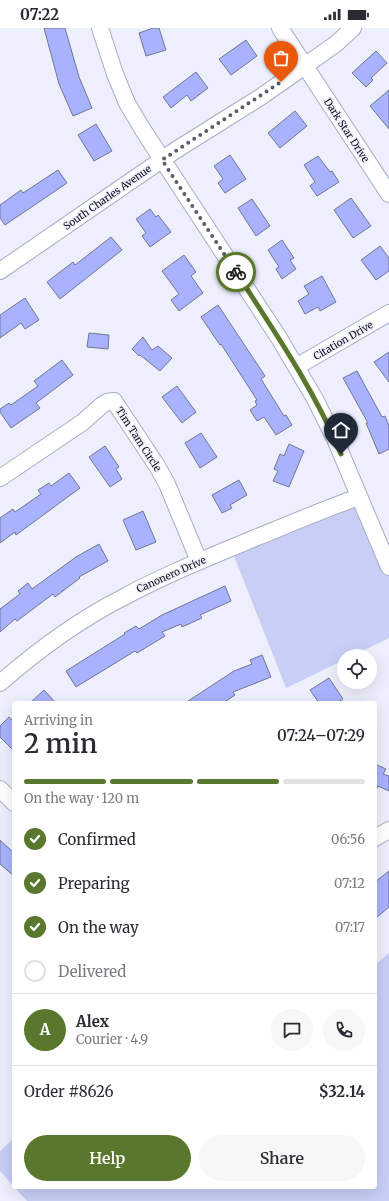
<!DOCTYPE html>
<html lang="en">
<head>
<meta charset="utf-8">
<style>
	body { margin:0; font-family:Merriweather,serif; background:#f7f7f7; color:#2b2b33; height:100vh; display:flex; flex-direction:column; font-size:15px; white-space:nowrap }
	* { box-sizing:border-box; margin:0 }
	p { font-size:13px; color:#7c7c81 }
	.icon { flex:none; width:22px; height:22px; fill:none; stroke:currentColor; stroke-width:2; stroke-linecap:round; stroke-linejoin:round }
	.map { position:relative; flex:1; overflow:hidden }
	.panel { position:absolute; left:12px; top:673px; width:365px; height:488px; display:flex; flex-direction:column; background:#fff; border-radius:4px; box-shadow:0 4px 16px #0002 }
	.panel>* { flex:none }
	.tools { position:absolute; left:337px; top:621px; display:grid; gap:8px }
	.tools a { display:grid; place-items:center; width:40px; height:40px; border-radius:50%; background:#fff; box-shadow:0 4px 16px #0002; font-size:20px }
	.pin { position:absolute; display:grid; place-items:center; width:34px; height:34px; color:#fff; margin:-41px -17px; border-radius:50% 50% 50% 0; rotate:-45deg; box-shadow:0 0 4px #0007 }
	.pin .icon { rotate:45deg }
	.courier { position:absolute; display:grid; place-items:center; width:40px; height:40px; margin:-20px; border:3px solid #59782e; border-radius:50%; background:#fff; color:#222; box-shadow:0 1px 5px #0007 }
	.headline em { font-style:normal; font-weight:600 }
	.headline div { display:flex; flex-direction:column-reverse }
	.headline { display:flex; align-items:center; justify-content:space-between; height:68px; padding:0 12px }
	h1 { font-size:26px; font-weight:600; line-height:30px }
	.bar { display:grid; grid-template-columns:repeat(4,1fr); gap:6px 4px; align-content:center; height:48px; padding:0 12px }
	.bar i { height:5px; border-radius:3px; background:#e1e1e2 }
	.bar .current { background:#59782e }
	.bar p { grid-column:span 4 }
	.line { display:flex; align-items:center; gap:10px; padding:0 12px; border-top:1px solid #e1e1e2 }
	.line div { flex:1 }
	.round { display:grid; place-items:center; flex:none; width:42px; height:42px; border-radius:21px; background:#f7f7f7 }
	ol { padding:0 12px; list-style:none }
	li { display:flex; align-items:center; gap:12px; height:44px }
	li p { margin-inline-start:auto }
	li .icon { padding:4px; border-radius:50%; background:#59782e; color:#fff; stroke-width:4 }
	li:last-child { color:#7c7c81 }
	li i { width:22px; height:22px; border:2px solid #e1e1e2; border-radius:50% }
	.primary-button { display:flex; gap:8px; margin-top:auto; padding:8px 12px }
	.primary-button a { flex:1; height:46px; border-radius:24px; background:#59782e; color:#fff; font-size:16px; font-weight:600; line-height:46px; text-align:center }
	.primary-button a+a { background:#f7f7f7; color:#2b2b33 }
	.status { display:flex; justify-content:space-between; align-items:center; height:28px; padding:0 20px; background:#fff; direction:ltr }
	.status svg { height:11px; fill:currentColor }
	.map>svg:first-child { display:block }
	.green { fill:#c8cef5 }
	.building { fill:#a9b2ff; stroke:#727692 }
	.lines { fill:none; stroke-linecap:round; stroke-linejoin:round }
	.minor-casing { stroke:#a7acc9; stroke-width:18 }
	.minor { stroke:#fff; stroke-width:16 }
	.done { stroke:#5c5e69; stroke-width:4; stroke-dasharray:0 7.2 }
	.route { stroke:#59782e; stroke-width:5 }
	.labels { text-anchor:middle; stroke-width:3; stroke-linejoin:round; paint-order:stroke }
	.street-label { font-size:10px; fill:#0e101a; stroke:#edf0fc }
</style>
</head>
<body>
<div class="status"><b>07:22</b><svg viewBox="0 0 49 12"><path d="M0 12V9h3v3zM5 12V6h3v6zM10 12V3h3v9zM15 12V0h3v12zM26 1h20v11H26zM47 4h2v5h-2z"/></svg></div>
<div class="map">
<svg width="389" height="1173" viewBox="0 0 389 1173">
	<rect width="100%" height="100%" fill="#edf0fc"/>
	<path class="green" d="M358,472L389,543V610L352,628H344V632L286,660L232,523Z
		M389,925V1173H27L14,1159H375V937Z
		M14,1110V1159L0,1143V1123Z"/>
	<path class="building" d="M44,0H65L79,49L92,80L73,88L59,56Z
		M153,0H159L166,22L146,28L139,5Z
		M246,12L257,28L231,47L219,31Z
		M376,23L387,35L371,50L373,52L366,59L352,45Z
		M196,44L208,60L191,73L187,67L171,80L163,69Z
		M389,62V101L370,78Z
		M295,83L307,98L280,120L268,105Z
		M96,96L112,123L94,133L78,107Z
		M230,127L246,151L225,165L218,155L223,151L214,138Z
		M318,128L330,144L332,143L339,154L317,168L310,158L315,154L304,137Z
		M58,142L67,155L5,197L0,190V177L21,162L23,165Z
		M351,170L371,198L353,210L334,182Z
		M252,171L270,198L256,208L238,180Z
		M150,181L156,189L158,187L171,204L150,219L142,208L146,205L136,191Z
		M111,209L122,222L60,271L47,254L73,234L75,237Z
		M282,212L294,230L290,232L296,241L282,251L276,241L279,239L268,222Z
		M380,218L389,230V243L376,252L361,232Z
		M184,227L196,244L191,248L203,265L179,283L171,272L179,266L162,243Z
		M322,248L336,274L320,283L318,279L305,286L298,273L309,266L304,258Z
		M25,270L39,292L25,301L21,295L0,310V287Z
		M218,277L265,348L261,351L284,388L286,387L292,397L276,407L264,389L257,393L250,382L257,377L255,373L257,372L221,316L220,317L201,289Z
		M89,305L109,307L108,321L87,319Z
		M143,309L152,322L158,318L172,330L160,343L140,327L139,328L132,321Z
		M389,324V354L374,334Z
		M62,332L73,347L36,375L40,380L11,400L0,384V381L9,375L11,377L38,358L34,353Z
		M357,343L382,389L385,388L389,398V421L379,426L366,395H368L343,350Z
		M177,358L196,384L182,395L162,369Z
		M201,405L217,429L200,440L185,415Z
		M289,416L304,423L289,459L273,453L278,443L274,441L280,426L284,428Z
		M105,418L119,439L116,441L122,451L110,459L89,429Z
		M69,445L80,460L16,507L15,504L0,515V490L13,481L15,484L41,466L38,462L49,455L51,458Z
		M239,452L247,467L230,477L232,480L222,485L212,467Z
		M143,483L156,514L136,522L123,492Z
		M99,516L108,533L79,549L80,550L55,569L53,566L17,593L15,591L0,604V581L20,566L18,563L28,555L32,561L76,529Z
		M225,558L231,573L200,587L202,590L182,599L181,596L162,604L165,608L137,625L135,623L76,659L66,643L125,606L124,605L136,598L139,601L162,587Z
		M262,627L271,649L233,664L235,667L223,675H185L234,643L252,636L250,632Z
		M329,650L343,671L336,675H319L310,662Z
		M44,662L56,675H30Z
		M9,689L14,694V723L0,709V698Z
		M375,736L386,741L383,746L389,748V763L378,758L375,764Z
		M0,812L14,825V848L0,836Z
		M389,843V879L375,891V854Z"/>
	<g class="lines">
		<g class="minor-casing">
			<path id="minor" d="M100,0L115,46L127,75L143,102L279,310L315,371L335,411L389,539
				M280,0L389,166
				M0,243L176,122L259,70L292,47L337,15L353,0
				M296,339L389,285
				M0,450L83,394L102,377L107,374L114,373L157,438L167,456L199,533
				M0,655C38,622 77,593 122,570C164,547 210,529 255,510C290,496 324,481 359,469
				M0,761L14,775
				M375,810L389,802"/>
		</g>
		<use href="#minor" class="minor"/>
	</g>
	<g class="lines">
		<path class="done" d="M236,244L162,132L281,54"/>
		<path class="route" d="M236,244C274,303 314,361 341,426"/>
	</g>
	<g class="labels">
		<g class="street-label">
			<text transform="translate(347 102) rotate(57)" y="4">Dark Star Drive</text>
			<text transform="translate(107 169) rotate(-35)" y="4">South Charles Avenue</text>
			<text transform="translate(343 312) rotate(-30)" y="4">Citation Drive</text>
			<text transform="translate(139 411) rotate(57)" y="4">Tim Tam Circle</text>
			<text transform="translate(171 546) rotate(-24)" y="4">Canonero Drive</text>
		</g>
	</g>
</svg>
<div class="tools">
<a><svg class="icon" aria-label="locate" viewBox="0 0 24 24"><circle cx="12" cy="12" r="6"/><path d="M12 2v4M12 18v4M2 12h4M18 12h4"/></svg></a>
</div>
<div class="pin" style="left:281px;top:54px;background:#ea580c"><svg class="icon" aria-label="bag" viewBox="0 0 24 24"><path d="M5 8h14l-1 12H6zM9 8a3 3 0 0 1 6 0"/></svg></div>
<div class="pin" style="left:341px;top:426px;background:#1f2937"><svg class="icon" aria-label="home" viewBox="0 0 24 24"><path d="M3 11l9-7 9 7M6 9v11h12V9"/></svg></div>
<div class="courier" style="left:236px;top:244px"><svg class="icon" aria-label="bike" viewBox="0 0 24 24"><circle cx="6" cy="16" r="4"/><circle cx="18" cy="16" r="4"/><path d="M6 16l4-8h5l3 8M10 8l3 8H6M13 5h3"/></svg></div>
<section class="panel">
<div class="headline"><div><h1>2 min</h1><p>Arriving in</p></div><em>07:24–07:29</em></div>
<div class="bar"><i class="current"></i><i class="current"></i><i class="current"></i><i></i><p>On the way · 120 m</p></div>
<ol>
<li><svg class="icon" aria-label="check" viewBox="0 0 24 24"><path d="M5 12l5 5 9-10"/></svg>Confirmed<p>06:56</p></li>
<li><svg class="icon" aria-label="check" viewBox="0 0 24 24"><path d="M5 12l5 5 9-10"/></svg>Preparing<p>07:12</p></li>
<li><svg class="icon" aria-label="check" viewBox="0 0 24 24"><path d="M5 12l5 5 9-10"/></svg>On the way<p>07:17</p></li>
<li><i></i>Delivered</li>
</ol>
<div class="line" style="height:72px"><b class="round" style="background:#59782e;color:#fff">A</b><div><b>Alex</b><p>Courier · 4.9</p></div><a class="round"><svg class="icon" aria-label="chat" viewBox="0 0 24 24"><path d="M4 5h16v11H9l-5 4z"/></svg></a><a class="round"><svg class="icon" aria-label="phone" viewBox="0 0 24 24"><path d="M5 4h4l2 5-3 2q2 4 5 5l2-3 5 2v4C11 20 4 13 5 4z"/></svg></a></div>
<div class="line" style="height:52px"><div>Order #8626</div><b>$32.14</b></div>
<div class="primary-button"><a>Help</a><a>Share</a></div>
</section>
</div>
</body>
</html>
